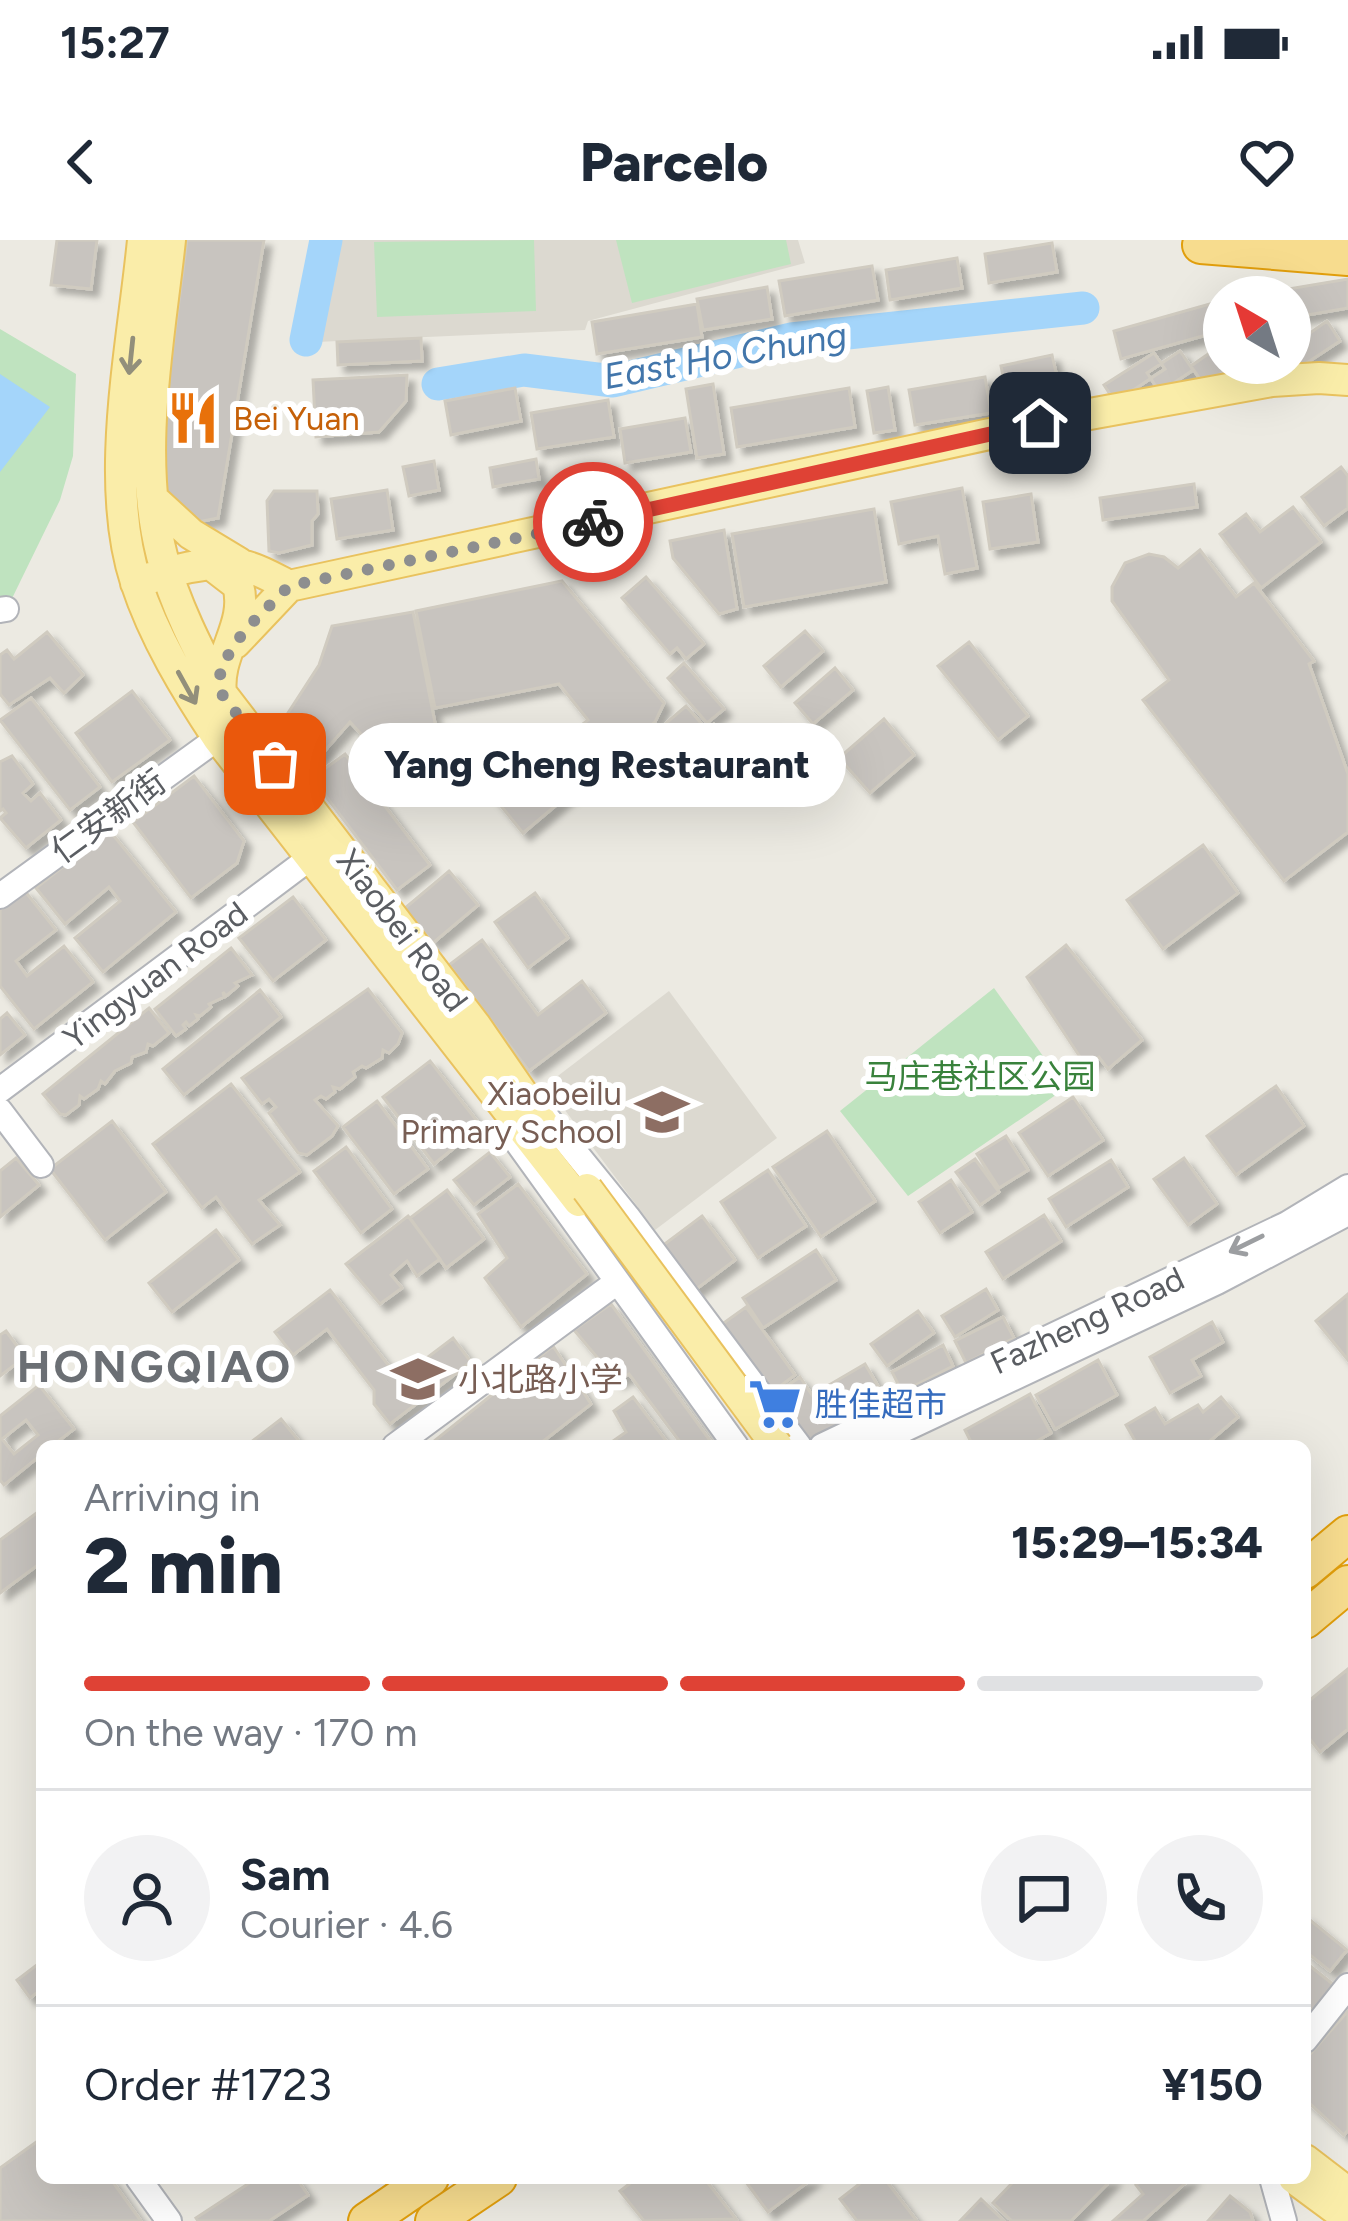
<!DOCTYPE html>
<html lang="en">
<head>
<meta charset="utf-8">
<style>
	body { margin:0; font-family:Figtree,"Noto Sans SC",sans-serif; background:#f2f2f3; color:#1f2937; height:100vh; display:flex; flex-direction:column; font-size:45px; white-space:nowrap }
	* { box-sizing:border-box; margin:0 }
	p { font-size:39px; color:#747a83 }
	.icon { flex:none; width:66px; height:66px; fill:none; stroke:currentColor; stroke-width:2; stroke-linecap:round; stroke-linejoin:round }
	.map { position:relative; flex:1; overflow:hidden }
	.sheet { position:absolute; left:36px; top:1200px; width:1275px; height:744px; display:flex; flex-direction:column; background:#fff; border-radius:18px; box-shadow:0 12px 48px #0002 }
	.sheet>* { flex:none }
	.needle { width:78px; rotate:321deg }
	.fabs { position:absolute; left:1203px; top:36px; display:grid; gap:24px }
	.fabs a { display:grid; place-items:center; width:108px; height:108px; border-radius:50%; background:#fff; box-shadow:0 12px 48px #0002; font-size:60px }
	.pin { position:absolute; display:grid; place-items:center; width:102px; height:102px; color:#fff; margin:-51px; border-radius:24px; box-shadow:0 6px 18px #0006 }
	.courier { position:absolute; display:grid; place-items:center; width:120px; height:120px; margin:-60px; border:9px solid #df4235; border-radius:50%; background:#fff; color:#222; box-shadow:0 3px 15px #0007 }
	.bubble { position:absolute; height:84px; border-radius:42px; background:#fff; box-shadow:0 12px 48px #0002; font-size:39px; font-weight:800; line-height:84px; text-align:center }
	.headline em { font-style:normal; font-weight:800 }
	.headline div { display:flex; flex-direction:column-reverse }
	.headline { display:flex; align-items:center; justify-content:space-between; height:204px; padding:0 48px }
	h1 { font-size:78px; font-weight:800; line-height:90px }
	.bar { display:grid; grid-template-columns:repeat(4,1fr); gap:18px 12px; align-content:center; height:144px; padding:0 48px }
	.bar i { height:15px; border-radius:9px; background:#e0e1e3 }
	.bar .active { background:#df4235 }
	.bar p { grid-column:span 4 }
	.line { display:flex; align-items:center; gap:30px; padding:0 48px; border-top:3px solid #e0e1e3 }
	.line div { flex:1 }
	.round { display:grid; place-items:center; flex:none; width:126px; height:126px; border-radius:63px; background:#f2f2f3 }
	.status { display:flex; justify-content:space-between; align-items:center; height:84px; padding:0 60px; background:#fff; direction:ltr }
	.status svg { height:33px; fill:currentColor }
	header { display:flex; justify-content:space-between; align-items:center; height:156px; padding:0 48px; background:#fff; font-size:54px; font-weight:800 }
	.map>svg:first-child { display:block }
	.education { fill:#dcd9d0 }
	.green { fill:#bfe3bf }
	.water { fill:#a4d5fa }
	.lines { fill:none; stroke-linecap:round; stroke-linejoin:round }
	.river { stroke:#a4d5fa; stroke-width:33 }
	.building { fill:#c8c4bf; stroke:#d0cbc0; stroke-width:3; fill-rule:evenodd; filter:url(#shadow) }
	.minor-casing { stroke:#b2b4b9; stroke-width:28 }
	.major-casing { stroke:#e9c25e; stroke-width:34 }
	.highway-casing { stroke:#e19e0c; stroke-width:40 }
	.minor { stroke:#fff; stroke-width:24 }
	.major { stroke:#faeda9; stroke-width:30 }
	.highway { stroke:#f7dc8e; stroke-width:36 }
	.major-bridge-casing { stroke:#e9c25e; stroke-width:34; stroke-linecap:butt }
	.major-bridge { stroke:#faeda9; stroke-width:30 }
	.oneway { stroke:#928f7b }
	.oneway2 { stroke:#9c9ea1 }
	.done { stroke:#8d8e8f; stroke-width:12; stroke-dasharray:0 21.6 }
	.route { stroke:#df4235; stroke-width:15 }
	.labels { text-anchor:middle; stroke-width:12; stroke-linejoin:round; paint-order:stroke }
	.food-label { font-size:33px; fill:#c56008; stroke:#fff; text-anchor:start }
	.street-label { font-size:33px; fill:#5a5d62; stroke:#fff }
	.park-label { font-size:33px; fill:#39823c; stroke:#fff }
	.education-label { font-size:33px; fill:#785e54; stroke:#fff; text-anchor:end }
	.shop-label { font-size:33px; fill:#366cbe; stroke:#fff; text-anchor:start }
	.water-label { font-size:36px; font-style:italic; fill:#4276ab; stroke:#fff }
	.district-label { font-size:45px; font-weight:bold; letter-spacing:3px; fill:#6b6f74; stroke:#fff }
</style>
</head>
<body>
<div class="status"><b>15:27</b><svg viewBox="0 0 49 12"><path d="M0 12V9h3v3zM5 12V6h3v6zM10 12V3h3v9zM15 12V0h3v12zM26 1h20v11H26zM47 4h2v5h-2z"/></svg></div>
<header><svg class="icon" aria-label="back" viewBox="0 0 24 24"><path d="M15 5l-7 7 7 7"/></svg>Parcelo<svg class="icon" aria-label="heart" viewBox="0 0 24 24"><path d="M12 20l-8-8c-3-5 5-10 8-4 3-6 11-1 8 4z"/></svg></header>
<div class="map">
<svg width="1348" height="1981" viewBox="0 0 1348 1981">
	<defs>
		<filter id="shadow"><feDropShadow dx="7" dy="7" stdDeviation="3" flood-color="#0004"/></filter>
	</defs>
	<rect width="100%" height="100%" fill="#eceae2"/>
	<path class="education" d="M336,0H798L805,23L588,81L585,90L316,102L322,55Z
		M669,751L777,898L655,990L546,845Z"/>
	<path class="green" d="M534,0L536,71L377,77L374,2Z
		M616,0H786L791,24L632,63Z
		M0,89L76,134L73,216L60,260L0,383Z
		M994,748L1066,848L908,956L840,871Z"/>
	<path class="water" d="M0,134L50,167L0,232Z"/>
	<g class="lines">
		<path class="river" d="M306,100L326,0
			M438,144L524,130L613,141L791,99L1083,68"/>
	</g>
	<path class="building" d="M57,0H97L91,49L51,45Z
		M187,0H264L218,278L198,282L164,252L157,229Z
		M1052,3L1057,32L989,43L985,14Z
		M957,18L962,48L890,60L886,30Z
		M872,26L878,60L785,76L779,41Z
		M1348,39V68L1290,78V57H1241Z
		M767,47L772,79L703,90L697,59Z
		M1224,60V90L1121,119L1114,91Z
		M697,64L702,97L597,114L592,82Z
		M1327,81L1340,101L1302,126L1290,107Z
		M421,98L422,121L338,125L337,102Z
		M1224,103V123H1236L1204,145L1191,126Z
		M1180,111L1193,130L1160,152L1147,133Z
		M1154,113L1165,129L1115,162L1104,145Z
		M1052,115L1060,150L1008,161L1001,126Z
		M407,135L406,161L379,192L316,197L313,140Z
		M985,137L991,173L915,185L909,150Z
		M713,144L724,214L697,218L686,149Z
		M888,147L895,190L874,193L867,151Z
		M515,148L521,181L451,195L445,161Z
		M849,148L855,187L737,207L731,168Z
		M608,160L614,197L537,209L531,173Z
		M685,178L691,212L625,223L620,189Z
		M536,219L539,239L493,247L490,228Z
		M434,221L439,250L409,256L403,227Z
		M1341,227L1348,236V268L1324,286L1302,257Z
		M1194,244L1197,267L1103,280L1100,258Z
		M962,248L977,328L945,334L938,296L899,304L891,262Z
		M387,250L393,290L337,299L331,259Z
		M274,251H317L318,274L312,281V305L279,313L269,311L267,261Z
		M1031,254L1038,302L990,309L983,262Z
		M1293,267L1321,302L1261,348L1220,294L1246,274L1260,292Z
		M874,269L886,342L744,367L732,294Z
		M724,290L737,369L719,374L673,318L670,301Z
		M1200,310L1236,357L1254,343L1314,421L1309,424L1348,534V592L1284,641L1143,460L1169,440L1112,361V347L1125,323L1149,314L1164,317L1178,328Z
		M646,337L704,404L686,419L677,408L670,414L622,358Z
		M562,341L664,463L655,482L523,593L492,555L588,480L559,444L435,468L416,371Z
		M413,372L437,493L373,507L350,482L314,523L283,489L286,476L319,425L332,386Z
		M805,391L823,411L781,447L764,426Z
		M47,392L83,435L64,453L50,438L9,465L0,454V415L7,410L14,419Z
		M969,402L1028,476L998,500L938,426Z
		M684,423L724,469L707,483L668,438Z
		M835,428L853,450L813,484L795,463Z
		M132,451L170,500L112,542L76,493Z
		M31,458L100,547L70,570L0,480Z
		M686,466L707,490L714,484L738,512L710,536L665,484Z
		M884,479L914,515L870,553L839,518Z
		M345,514L430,625L397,650L312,538Z
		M12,516L33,544L23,553L31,561L40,553L61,580L26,608L0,578L6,573L3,569L0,571V522Z
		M194,536L244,601L237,623L191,658L133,582Z
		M109,590L176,672L103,732L75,698L120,661L109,647L65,684L36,648Z
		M1203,605L1238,653L1163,709L1127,660Z
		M449,631L478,665L433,703L404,669Z
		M24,650L56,690L16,721L27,736L64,706L93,742L34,789L0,746V670Z
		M535,653L568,698L528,728L495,682Z
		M293,657L326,700L273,741L239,698Z
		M482,700L538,775L582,741L606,773L529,831L449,725Z
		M1066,705L1142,800L1108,829L1099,817L1086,826L1027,737Z
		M231,708L252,735L235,743L238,746L226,756L223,752L224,757L209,764L211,767L200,776L196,775L198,779L189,786L186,782L183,785L186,789L176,796L155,769Z
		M368,749L402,793L398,804L389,813L383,810L382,818L366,828L362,826L353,832L355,837L340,849L333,847L335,852L326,859L321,856L315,860L338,886L332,896L307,915L298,913L269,873L276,867L269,859L262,864L242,838Z
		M260,750L281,777L184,855L163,829Z
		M149,768L169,793L153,806L148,804L146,812L132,817L131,823L115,831L105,844L101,841L98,849L84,859L80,856L79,865L66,875L60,874L43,854Z
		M7,773L25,795L0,815V779Z
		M430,821L477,881L475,891L434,924L383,857Z
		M231,844L300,932L259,960L280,985L252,1004L216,957L202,968L153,904Z
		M1276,846L1304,886L1236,935L1207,896Z
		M1073,857L1103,900L1048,936L1019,893Z
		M377,861L428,929L394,954L343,887Z
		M112,881L166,952L105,1000L50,929Z
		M827,891L875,961L821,997L773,927Z
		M1006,896L1028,930L999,948L977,914Z
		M346,907L392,969L361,993L314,931Z
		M490,912L510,937L474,965L454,940Z
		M16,918L39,945L0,977V931Z
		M1184,918L1217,964L1188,985L1154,939Z
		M975,919L999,952L980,965L956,932Z
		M1111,920L1128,947L1066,987L1049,959Z
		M768,930L806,986L758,1018L721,962Z
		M951,940L972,972L940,993L919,962Z
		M518,944L587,1034L521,1087L485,1038L507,1018L478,974Z
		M447,950L484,999L446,1028L410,978Z
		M1044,975L1061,1001L1003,1039L986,1012Z
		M408,976L440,1019L417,1036L407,1021L391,1035L402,1048L380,1064L346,1024Z
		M702,976L735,1020L691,1053L658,1009Z
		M216,990L239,1020L172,1072L149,1043Z
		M816,1010L836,1040L763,1088L743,1058Z
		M986,1049L998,1070L955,1097L942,1076Z
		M330,1050L399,1139L453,1098L471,1122L390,1184L374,1164V1150L327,1089L293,1115L275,1092Z
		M1348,1054V1120L1316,1081Z
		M611,1064L714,1206H683L629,1134L617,1141L574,1090Z
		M746,1067L795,1135L767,1156L718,1087Z
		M918,1071L934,1093L887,1126L871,1104Z
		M1003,1077L1014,1098L966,1123L955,1101Z
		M1212,1082L1223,1102L1192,1120L1201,1136L1170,1153L1150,1117Z
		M6,1091L25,1117L0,1136V1095Z
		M943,1105L953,1126L902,1152L892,1132Z
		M553,1106L591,1164L537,1206H428Z
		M1098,1120L1117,1155L1055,1189L1036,1155Z
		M865,1124L885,1158L802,1206L769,1158L800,1137L812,1155Z
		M39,1145L74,1189L52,1206H42V1214L4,1245L0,1240V1176ZM26,1180L38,1195L14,1214L2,1199Z
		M1030,1154L1051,1193L1028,1206H973L965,1190Z
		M633,1157L670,1206H606L626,1192L614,1171Z
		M1221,1157L1238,1177L1204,1206H1138L1126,1185L1155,1168L1165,1184L1198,1165L1203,1172Z
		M281,1179L303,1206H246Z
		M42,1269V1322L0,1353V1300Z
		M1348,1429V1489L1320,1512L1305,1493V1464Z
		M1305,1676L1347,1710L1330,1731L1305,1711Z
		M42,1721V1749L30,1758L17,1740Z
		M1305,1722L1334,1745L1313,1771L1305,1765Z
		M1348,1771V1890L1344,1895L1305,1859V1820Z
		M42,1898V1938H110L141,1981H0V1928Z
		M257,1938H296L308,1955L269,1981H198L196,1978Z
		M637,1938H704L736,1979L644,1981L620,1951Z
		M743,1938H813L768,1972Z
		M867,1938H884L917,1981H857L840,1959Z
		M1017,1938H1113L1071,1981H1012L993,1963Z
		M1144,1938L1158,1941L1191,1938L1143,1981H1113L1143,1954L1136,1945Z
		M1230,1956L1250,1972L1253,1981H1208Z
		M981,1959L1004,1981H960Z"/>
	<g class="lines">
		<g class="minor-casing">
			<path id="minor" d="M0,370L6,369
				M0,656L218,498
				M0,850L310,618
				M0,871L41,925
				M545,875L627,976L799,1206
				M512,895L736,1206
				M395,1206L617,1042
				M822,1206L1287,984L1348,947
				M869,1206L1217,1042L1348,973
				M1305,1800L1348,1746
				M138,1938L169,1981
				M1272,1938L1284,1981"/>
		</g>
		<g class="major-casing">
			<path id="major" d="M143,0C133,104 103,241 136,342C154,397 186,450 218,498L579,961
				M170,0C159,102 136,215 162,316C175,365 198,409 221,453L475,785L550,894
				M153,259L191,294L239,323
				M212,325L238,345C249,384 216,414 221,453
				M136,343C167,332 210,318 244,326C259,329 275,339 289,346L1040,183L1272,141L1319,138L1348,140
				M235,403L289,346
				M1305,1920L1348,1953
				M1294,1938L1348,1978"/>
		</g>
		<g class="highway-casing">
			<path id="highway" d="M1201,5L1348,17
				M1305,1330L1348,1294
				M1305,1380L1348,1344
				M367,1981L430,1938
				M434,1981L498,1938"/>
		</g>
		<use href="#minor" class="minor"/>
		<use href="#major" class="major"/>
		<use href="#highway" class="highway"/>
		<g class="major-bridge-casing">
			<path id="major-bridge" d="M587,949L777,1206"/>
		</g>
		<use href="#major-bridge" class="major-bridge"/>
	</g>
	<defs><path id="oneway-shaft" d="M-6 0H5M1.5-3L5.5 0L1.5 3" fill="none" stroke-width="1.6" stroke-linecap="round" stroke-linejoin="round" transform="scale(3)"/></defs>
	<g class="oneway">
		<use href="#oneway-shaft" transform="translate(131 116) rotate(96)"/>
		<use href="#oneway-shaft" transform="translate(187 448) rotate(61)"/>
	</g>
	<use class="oneway2" href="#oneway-shaft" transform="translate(1246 1004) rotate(154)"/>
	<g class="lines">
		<path class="done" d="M275,524L221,453L220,428L244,391L289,346L593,282"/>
		<path class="route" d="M593,282L1040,183"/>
	</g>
	<defs>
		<g id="restaurant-bare" transform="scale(4.14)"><path d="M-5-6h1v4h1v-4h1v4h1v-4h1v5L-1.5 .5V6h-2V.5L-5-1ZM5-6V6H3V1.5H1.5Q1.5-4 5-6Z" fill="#e8710a" stroke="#fff" stroke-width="2.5" paint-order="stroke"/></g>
		<g id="school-bare" transform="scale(4.14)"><path d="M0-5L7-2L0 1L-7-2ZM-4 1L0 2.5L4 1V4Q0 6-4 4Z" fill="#8d6e63" stroke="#fff" stroke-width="2.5" paint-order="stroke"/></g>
		<g id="supermarket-bare" transform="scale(4.14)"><path d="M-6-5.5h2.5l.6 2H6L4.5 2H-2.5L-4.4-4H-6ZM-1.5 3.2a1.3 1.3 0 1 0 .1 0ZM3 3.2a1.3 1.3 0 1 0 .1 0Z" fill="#3f7fe0" stroke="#fff" stroke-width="2.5" paint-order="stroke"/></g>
	</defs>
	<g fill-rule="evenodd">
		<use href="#restaurant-bare" x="193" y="178"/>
		<use href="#school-bare" x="662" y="872"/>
		<use href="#school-bare" x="418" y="1139"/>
		<use href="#supermarket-bare" x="775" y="1164"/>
	</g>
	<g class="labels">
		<g class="food-label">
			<text x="233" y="190">Bei Yuan</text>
		</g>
		<g class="street-label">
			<text transform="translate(108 576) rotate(-36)" y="12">仁安新街</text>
			<text transform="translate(403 690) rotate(53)" y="12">Xiaobei Road</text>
			<text transform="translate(155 735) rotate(-37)" y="12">Yingyuan Road</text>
			<text transform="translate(1087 1080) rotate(-25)" y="12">Fazheng Road</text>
		</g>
		<g class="park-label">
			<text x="980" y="848">马庄巷社区公园</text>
		</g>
		<g class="education-label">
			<text x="622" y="865">Xiaobeilu<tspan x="622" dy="38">Primary School</tspan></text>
			<text x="458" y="1151" text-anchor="start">小北路小学</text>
		</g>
		<g class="shop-label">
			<text x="815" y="1176">胜佳超市</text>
		</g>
		<g class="water-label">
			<text transform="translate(725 115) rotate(-10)" y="13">East Ho Chung</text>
		</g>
		<g class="district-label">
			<text x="155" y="1142">HONGQIAO</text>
		</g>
	</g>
</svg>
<div class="fabs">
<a><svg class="needle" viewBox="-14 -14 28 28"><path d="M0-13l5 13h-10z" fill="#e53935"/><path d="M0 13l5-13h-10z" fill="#747a83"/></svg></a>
</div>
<div class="pin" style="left:275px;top:524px;background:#ea580c"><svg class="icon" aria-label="bag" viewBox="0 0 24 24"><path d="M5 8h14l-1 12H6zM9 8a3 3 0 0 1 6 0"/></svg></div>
<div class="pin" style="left:1040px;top:183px;background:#1f2937"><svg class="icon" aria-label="home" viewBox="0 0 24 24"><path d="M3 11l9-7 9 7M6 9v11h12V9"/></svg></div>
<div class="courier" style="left:593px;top:282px"><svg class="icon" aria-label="bike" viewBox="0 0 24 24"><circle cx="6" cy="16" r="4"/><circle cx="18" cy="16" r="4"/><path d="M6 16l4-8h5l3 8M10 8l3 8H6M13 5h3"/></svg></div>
<div class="bubble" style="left:348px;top:483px;width:498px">Yang Cheng Restaurant</div>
<section class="sheet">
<div class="headline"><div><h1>2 min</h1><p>Arriving in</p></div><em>15:29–15:34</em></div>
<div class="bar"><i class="active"></i><i class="active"></i><i class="active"></i><i></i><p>On the way · 170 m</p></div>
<div class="line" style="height:216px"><a class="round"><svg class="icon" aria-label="person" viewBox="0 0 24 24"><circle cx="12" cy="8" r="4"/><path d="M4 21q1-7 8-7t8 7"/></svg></a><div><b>Sam</b><p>Courier · 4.6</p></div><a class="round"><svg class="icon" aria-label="chat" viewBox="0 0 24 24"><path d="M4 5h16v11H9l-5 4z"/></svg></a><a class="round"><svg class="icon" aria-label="phone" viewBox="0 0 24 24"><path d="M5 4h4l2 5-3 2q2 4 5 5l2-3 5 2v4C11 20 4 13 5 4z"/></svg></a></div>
<div class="line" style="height:156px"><div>Order #1723</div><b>¥150</b></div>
</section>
</div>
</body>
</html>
